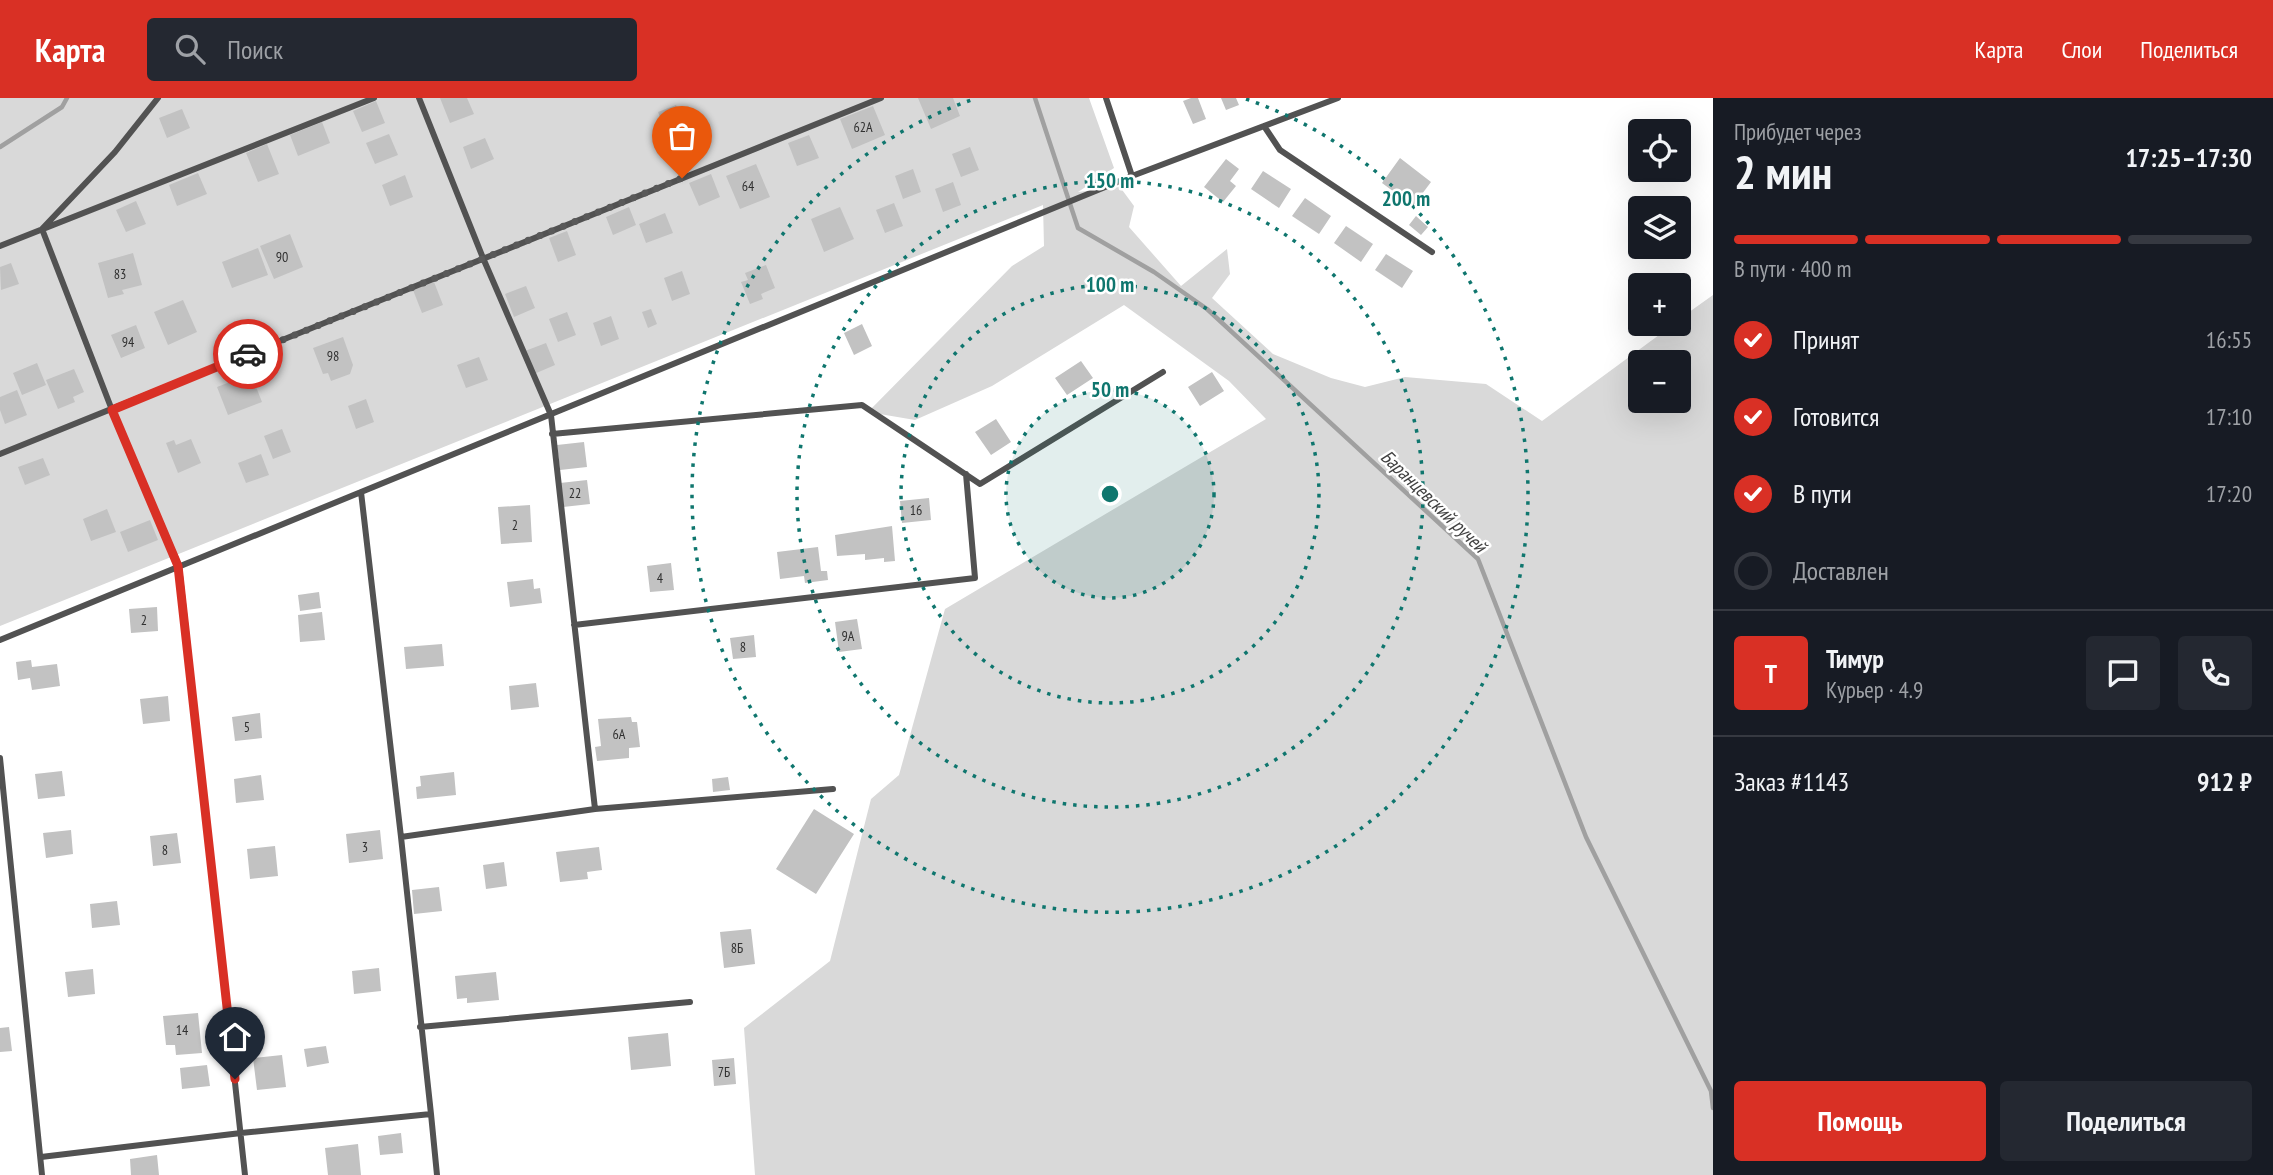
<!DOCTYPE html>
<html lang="ru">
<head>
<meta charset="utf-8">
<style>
	body { margin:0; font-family:"PT Sans Narrow",sans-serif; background:#242831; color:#f1f3f6; height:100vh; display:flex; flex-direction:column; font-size:26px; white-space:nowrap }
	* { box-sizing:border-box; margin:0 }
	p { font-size:23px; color:#9ea1a6 }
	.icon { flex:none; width:38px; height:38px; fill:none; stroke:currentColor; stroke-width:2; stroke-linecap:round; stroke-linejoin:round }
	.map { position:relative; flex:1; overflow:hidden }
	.details { display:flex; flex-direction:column; background:#171b24; width:560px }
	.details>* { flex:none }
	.tools { position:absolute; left:1628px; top:21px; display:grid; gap:14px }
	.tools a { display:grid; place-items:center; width:63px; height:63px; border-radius:7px; background:#171b24; box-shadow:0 7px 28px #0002; font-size:35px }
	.pin { position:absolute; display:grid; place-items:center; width:60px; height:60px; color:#fff; margin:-72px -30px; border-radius:50% 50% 50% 0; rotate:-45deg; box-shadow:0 0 7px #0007 }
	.pin .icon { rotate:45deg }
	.courier { position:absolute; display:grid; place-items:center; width:70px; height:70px; margin:-35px; border:5px solid #d93025; border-radius:50%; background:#fff; color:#222; box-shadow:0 2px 9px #0007 }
	.summary em { font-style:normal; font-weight:700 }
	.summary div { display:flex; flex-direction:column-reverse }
	.summary { display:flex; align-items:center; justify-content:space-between; height:119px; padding:0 21px }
	h1 { font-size:46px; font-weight:700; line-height:52px }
	.bar { display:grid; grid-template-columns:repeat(4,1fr); gap:10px 7px; align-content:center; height:84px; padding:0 21px }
	.bar i { height:9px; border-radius:5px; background:#363941 }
	.bar .current { background:#d93025 }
	.bar p { grid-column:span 4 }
	.line { display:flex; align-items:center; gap:18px; padding:0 21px; border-top:2px solid #363941 }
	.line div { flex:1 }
	.round { display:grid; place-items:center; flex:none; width:74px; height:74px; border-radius:7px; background:#242831 }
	ol { padding:0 21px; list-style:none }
	li { display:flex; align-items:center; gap:21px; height:77px }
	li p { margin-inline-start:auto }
	li .icon { padding:7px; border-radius:50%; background:#d93025; color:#fff; stroke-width:4 }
	li:last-child { color:#9ea1a6 }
	li i { width:38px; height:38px; border:4px solid #363941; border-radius:50% }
	.button { display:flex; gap:14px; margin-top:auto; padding:14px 21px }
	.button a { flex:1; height:80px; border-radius:7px; background:#d93025; color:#fff; font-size:28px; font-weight:700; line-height:80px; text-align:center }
	.button a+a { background:#242831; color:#f1f3f6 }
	header { display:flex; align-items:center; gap:42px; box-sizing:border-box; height:98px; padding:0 35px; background:#d93025; color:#fff }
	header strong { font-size:33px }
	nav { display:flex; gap:38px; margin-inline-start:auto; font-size:24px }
	.search { width:490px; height:63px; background:#242831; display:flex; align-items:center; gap:18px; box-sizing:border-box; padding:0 24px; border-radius:7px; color:#9ea1a6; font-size:26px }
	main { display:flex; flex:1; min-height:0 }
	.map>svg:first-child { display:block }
	.green { fill:#d9d9d9; fill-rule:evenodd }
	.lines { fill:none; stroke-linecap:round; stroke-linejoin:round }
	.stream { stroke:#a0a0a0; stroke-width:4.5 }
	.building { fill:#c2c2c2 }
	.service { stroke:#525252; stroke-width:6 }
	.done { stroke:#595959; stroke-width:7; stroke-dasharray:0 12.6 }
	.route { stroke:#d93025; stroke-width:9 }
	.ring { fill:none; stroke:#0f766e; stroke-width:3.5; stroke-dasharray:3.5 7 }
	.labels { text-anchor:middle; stroke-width:5; stroke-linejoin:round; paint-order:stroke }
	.number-label { font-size:14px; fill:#303030 }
	.water-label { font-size:19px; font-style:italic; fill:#414141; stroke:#fff }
	.centre { fill:#0f766e; stroke:#fff; stroke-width:3.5 }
	.ring-label { font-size:21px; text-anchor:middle; font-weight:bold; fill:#0f766e; stroke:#fff; stroke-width:5; stroke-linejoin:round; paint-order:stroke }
</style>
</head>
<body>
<header>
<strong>Карта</strong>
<div class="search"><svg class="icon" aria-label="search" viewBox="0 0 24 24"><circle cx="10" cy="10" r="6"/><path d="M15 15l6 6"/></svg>Поиск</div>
<nav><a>Карта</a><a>Слои</a><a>Поделиться</a></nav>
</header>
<main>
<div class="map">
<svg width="1713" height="1077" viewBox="0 0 1713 1077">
	<rect width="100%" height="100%" fill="#fff"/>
	<path class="green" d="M0,0H1089L1114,70L1078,94L1120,89L1134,108L1129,129L1181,188L1227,151L1230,176L1212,200L1273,256L1331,280L1365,289L1405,279L1486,286L1542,323L1674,226H1678V222L1713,197V1077H755L744,930L830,863L871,701L899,677L945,511L1266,321L1229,283L1124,207L992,288L915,322L868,314L1012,168L1044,148L1043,107L0,528ZM1640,264H1678V303H1640Z"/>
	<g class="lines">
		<path class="stream" d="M1035,0L1078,130L1154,174L1207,211L1478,461L1586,739L1711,993L1713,1010
			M0,49L62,9L67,0"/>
	</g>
	<path class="building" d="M440,0H467L474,16L450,25Z
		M918,0H953L960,18L931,31Z
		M1191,0H1198L1206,21L1193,26L1183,3Z
		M1221,0H1236L1239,7L1226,12Z
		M376,3L385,25L362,34L353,13Z
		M676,7L685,30L667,37L658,14Z
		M873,8L885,37L852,51L840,21Z
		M182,11L190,30L167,40L159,20Z
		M322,24L330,45L298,58L290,37Z
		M389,36L398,57L375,66L366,45Z
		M809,37L819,60L797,68L788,45Z
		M485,40L494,61L471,71L463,49Z
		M267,46L279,76L258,84L246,55Z
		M970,49L979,72L961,79L952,56Z
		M1400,60L1431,84L1413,108L1382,85Z
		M1226,61L1239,71L1230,83L1236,88L1223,104L1204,89Z
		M756,66L770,99L740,111L726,78Z
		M913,71L921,94L903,101L895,78Z
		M1263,73L1291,91L1279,110L1251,91Z
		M198,75L207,96L177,108L169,87Z
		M711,76L720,99L699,108L689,85Z
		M405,77L413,99L390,108L382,87Z
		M953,84L961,107L943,114L935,91Z
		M1305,100L1331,118L1319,136L1292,118Z
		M136,103L146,126L126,134L116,112Z
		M894,105L903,128L885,135L876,112Z
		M629,109L636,127L613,137L606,119Z
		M840,109L854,141L824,154L811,121Z
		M665,115L673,135L646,145L639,126Z
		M1416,118L1428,129L1421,137L1409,127Z
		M1346,128L1373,146L1361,164L1334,145Z
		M567,133L576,157L558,164L549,140Z
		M290,136L303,169L274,181L260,148Z
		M258,150L268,177L232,190L222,164Z
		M133,155L142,187L122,192L124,196L108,200L98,165Z
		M1386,156L1413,173L1402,190L1375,172Z
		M11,165L19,186L1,192L0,169Z
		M766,167L775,190L761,196L763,201L750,206L741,184L748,182L745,175Z
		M682,173L690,196L672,203L664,180Z
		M434,184L443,207L422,215L413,192Z
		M526,188L535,210L514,219L505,196Z
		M183,202L197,234L168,247L154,214Z
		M651,211L657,226L648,230L642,214Z
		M567,214L576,237L558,244L549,221Z
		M611,218L619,241L601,248L593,225Z
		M862,226L872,248L854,257L844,235Z
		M136,227L145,250L121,260L111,237Z
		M343,239L353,267L350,276L331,283L328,275L323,276L313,250Z
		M546,245L555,267L534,276L525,253Z
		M479,259L488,282L466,290L457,267Z
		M1081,263L1093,280L1067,297L1055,280Z
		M37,265L46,287L22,297L13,275Z
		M74,271L84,294L73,299L75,304L58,311L46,282Z
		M1212,274L1224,293L1200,308L1188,289Z
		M251,276L262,304L228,317L217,289Z
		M17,292L27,317L5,326L0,312V299Z
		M366,301L374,324L356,331L348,308Z
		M996,321L1011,344L991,357L975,334Z
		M282,331L291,354L273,361L264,338Z
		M191,341L201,365L178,375L166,345L174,342L176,347Z
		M584,344L587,369L560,372L557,347Z
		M261,356L269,377L246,385L238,365Z
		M43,360L50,377L25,387L18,369Z
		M587,382L590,406L563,409L560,385Z
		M929,400L931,422L902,425L900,403Z
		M530,407L532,444L501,446L498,409Z
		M107,411L116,434L91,443L83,421Z
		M150,422L158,442L128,454L120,434Z
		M892,428L895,463L884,464V460L865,462V456L837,458L835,437Z
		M818,449L821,473H827L828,482L805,485L804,478L780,481L777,454Z
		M671,465L674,492L650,494L647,468Z
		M533,481L534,491L540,490L542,505L510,509L507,484Z
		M319,494L321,510L300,513L298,497Z
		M157,509L158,533L131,535L129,511Z
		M322,514L325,542L300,544L298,517Z
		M857,521L862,551L839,554L835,524Z
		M754,537L756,559L733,561L730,540Z
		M442,546L444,568L406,571L404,549Z
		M31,562L32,569L57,566L60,588L32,592L30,580L18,582L16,564Z
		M536,585L539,609L511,612L509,588Z
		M168,598L170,623L143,626L140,601Z
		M260,615L262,640L235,643L232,619Z
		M631,619L632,624H637L640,649L629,650V660L597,663L595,649L601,648L598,621Z
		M62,673L65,698L38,701L35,676Z
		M454,674L456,697L417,701L416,689L421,688L420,678Z
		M261,677L264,702L236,705L234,681Z
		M728,679L730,692L713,694L712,681Z
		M814,711L854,736L816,796L776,771Z
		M71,732L73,756L46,760L43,735Z
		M380,732L383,761L349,765L346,736Z
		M177,735L181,765L153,768L150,738Z
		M275,748L278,778L250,781L247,751Z
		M599,749L602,772L587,774L588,781L560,784L556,754Z
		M504,764L507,788L486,791L483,767Z
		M439,789L442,813L414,816L412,792Z
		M117,803L120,827L92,830L90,806Z
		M751,831L755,866L724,870L720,834Z
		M379,870L381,893L354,896L352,873Z
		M93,871L95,896L68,899L65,874Z
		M496,874L499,902L467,905V900L457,901L455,878Z
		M198,915L202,955L176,957L175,947H166L163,918Z
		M9,929L12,953L0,954V930Z
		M668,935L671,968L631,972L628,939Z
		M326,948L329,965L307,969L304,951Z
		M282,957L286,989L257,992L253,960Z
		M734,960L736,986L714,988L712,962Z
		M207,967L210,988L182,991L180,970Z
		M401,1035L403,1055L380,1057L378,1038Z
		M358,1046L361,1077H328L325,1050Z
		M157,1057L159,1077H131L130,1061Z"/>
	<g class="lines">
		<path class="service" d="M158,0L115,54L42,131L112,312L179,468L245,1077
			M419,0L483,160L551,317L595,711
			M1264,28L1280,52L1432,154
			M1132,78L1338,0
			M0,148L374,0
			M552,336L862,307L980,386L1163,274
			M0,356L881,0
			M361,394L401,739L595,711L833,691
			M574,527L975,480L966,376
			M0,542L1132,78L1106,0
			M0,660L42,1077
			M420,929L690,904
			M431,1016L437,1077
			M41,1059L241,1035L431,1016L401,739"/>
	</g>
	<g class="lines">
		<path class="done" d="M248,256L682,80"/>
		<path class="route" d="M235,981L178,468L112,312L248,256"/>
	</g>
	<circle cx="1110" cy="396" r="104" fill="#0f766e" fill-opacity=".12"/>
	<g class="ring">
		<circle cx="1110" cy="396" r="104"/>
		<circle cx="1110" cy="396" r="209"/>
		<circle cx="1110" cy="396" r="313"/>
		<path d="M1246 1A418 418 0 1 1 974 1"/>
	</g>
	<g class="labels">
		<g class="number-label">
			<text x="863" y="34">62А</text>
			<text x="748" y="93">64</text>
			<text x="282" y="164">90</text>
			<text x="120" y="181">83</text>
			<text x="128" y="249">94</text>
			<text x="333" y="263">98</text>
			<text x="575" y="400">22</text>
			<text x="916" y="417">16</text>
			<text x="515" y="432">2</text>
			<text x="660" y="485">4</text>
			<text x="144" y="527">2</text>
			<text x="848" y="543">9А</text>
			<text x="743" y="554">8</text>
			<text x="247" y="634">5</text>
			<text x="619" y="641">6А</text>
			<text x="365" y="754">3</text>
			<text x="165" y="757">8</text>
			<text x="737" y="855">8Б</text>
			<text x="182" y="937">14</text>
			<text x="724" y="979">7Б</text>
		</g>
		<g class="water-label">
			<text transform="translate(1434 403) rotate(44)" y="7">Баранцевский ручей</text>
		</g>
	</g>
	<circle cx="1110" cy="396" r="10" class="centre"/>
	<g class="ring-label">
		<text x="1110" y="90">150 m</text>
		<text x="1406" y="108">200 m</text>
		<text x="1110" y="194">100 m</text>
		<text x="1110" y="299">50 m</text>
	</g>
</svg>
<div class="tools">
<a><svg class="icon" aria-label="locate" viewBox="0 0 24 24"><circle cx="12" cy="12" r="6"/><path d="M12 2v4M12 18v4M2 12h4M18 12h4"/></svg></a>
<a><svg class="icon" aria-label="layers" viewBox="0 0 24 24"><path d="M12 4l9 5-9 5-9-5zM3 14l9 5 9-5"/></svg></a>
<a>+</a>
<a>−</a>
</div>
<div class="pin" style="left:682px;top:80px;background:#ea580c"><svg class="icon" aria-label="bag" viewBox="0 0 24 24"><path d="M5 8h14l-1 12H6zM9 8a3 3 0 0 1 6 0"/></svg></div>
<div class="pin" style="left:235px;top:981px;background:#1f2937"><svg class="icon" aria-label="home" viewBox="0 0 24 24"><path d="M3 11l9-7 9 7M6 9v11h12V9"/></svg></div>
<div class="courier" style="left:248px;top:256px"><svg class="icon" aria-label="car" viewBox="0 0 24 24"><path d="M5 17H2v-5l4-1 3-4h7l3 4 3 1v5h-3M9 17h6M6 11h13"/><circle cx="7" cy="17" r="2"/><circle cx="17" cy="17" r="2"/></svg></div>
</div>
<section class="details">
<div class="summary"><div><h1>2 мин</h1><p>Прибудет через</p></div><em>17:25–17:30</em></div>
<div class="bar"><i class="current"></i><i class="current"></i><i class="current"></i><i></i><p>В пути · 400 m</p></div>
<ol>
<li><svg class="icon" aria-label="check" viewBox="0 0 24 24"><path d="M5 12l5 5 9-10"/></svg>Принят<p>16:55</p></li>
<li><svg class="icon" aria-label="check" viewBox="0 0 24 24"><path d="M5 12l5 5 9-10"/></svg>Готовится<p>17:10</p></li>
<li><svg class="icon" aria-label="check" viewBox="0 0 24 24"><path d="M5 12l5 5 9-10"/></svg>В пути<p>17:20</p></li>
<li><i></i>Доставлен</li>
</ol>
<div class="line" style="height:126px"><b class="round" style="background:#d93025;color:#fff">Т</b><div><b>Тимур</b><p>Курьер · 4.9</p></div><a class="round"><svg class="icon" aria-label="chat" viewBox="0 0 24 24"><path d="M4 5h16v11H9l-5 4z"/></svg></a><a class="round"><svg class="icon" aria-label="phone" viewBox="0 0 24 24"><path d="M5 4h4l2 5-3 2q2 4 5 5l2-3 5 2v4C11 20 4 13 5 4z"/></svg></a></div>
<div class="line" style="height:91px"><div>Заказ #1143</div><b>912 ₽</b></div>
<div class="button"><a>Помощь</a><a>Поделиться</a></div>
</section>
</main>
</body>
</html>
